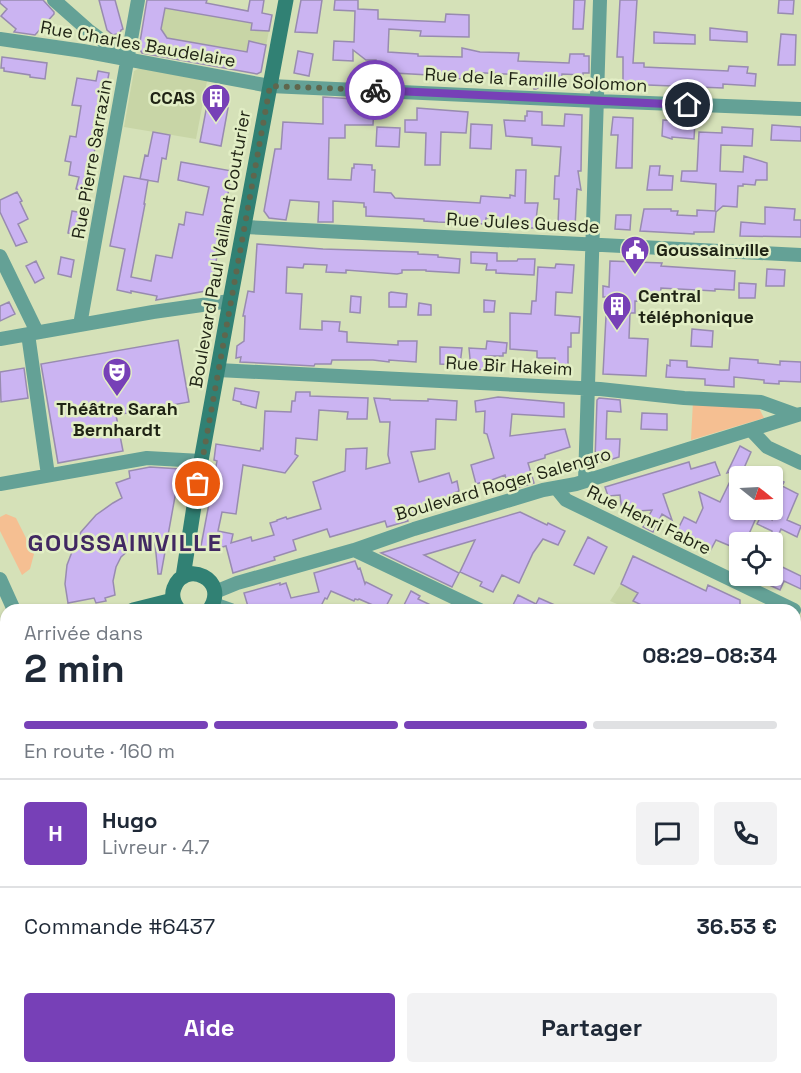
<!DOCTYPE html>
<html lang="fr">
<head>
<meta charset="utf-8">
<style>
	body { margin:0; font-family:"Space Grotesk",sans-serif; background:#f2f2f3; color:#1f2937; height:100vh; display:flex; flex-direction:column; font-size:22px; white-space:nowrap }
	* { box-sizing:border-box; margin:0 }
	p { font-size:20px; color:#747a83 }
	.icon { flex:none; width:33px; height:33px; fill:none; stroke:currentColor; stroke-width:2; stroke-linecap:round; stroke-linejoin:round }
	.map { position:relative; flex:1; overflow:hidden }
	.side { position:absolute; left:0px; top:604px; width:801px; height:470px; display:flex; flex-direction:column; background:#fff; border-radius:18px 18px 0 0; box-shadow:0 2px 4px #0004 }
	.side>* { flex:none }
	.needle { width:39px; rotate:108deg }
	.controls { position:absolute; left:729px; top:466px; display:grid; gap:12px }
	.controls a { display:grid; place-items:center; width:54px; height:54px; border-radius:6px; background:#fff; box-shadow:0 2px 4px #0004; font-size:30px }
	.pin { position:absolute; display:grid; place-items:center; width:51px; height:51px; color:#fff; margin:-26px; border:3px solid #fff; border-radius:50%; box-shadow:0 2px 6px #0007 }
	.courier { position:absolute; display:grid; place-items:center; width:60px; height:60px; margin:-30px; border:4px solid #7740b7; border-radius:50%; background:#fff; color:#222; box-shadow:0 2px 8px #0007 }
	.headline em { font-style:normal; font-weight:700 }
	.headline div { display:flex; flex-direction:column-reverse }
	.headline { display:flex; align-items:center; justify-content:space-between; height:102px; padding:0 24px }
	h1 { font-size:39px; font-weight:700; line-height:45px }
	.bar { display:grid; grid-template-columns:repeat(4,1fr); gap:9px 6px; align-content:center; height:72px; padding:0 24px }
	.bar i { height:8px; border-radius:4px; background:#e0e1e3 }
	.bar .on { background:#7740b7 }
	.bar p { grid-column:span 4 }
	.line { display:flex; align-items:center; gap:15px; padding:0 24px; border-top:2px solid #e0e1e3 }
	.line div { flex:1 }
	.round { display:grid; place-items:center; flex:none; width:63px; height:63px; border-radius:6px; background:#f2f2f3 }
	.cta { display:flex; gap:12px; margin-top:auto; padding:12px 24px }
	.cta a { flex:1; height:69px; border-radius:6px; background:#7740b7; color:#fff; font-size:24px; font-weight:700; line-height:69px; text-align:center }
	.cta a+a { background:#f2f2f3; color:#1f2937 }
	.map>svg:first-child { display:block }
	.built { fill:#c8d5a6 }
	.green { fill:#f5bf92 }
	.building { fill:#cbb4f2; stroke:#988bb0; stroke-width:1.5 }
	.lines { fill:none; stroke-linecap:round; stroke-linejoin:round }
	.street { stroke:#64a196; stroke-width:14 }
	.secondary { stroke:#318174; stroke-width:15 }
	.rail-casing { stroke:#828a6d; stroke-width:6 }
	.rail { stroke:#e2eec5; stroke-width:4; stroke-dasharray:11; stroke-linecap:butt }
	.done { stroke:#5f664d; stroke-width:6; stroke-dasharray:0 10.8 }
	.route { stroke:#7740b7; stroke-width:8 }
	.labels { text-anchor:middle; stroke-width:5; stroke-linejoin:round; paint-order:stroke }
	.street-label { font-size:18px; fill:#1f2314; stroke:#e2eec5 }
	.poi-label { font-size:18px; font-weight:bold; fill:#1f2314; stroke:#e2eec5; text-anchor:start }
	.district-label { font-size:24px; font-weight:bold; letter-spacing:1.5px; fill:#412862; stroke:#e2eec5 }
</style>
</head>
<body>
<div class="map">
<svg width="801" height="1073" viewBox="0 0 801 1073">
	<rect width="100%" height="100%" fill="#d5e1b8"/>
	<path class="built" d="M147,0H207V3L272,15L261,72L257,74L142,53L139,48Z
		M140,68L207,81L196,139L124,127L134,71Z
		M633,556L705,591L708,585L727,594L719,610H614L617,604L610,601L621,584Z
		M0,964L6,976V1068H52L55,1073H4L0,1065Z"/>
	<path class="green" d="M693,401L759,408L764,418L691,440Z
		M6,514L16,518L34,554L30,569L22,575L0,531V517Z"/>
	<path class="building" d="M0,0H43L54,12V14L35,35L14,32L16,29L1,16L7,9L0,3Z
		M99,0H115L123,29L121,30L120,33L113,35L107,30Z
		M147,0H207L206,3L248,11L250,0H264L262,13L272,15L269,31L251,30L252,23L165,8L161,29L167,38L247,52L249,41L266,45L261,72L257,74L142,53L139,48Z
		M301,0H322L317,33L295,32Z
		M335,0H358V9L378,10V19L445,22L446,14L469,15V37L420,36L421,31L389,29L388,52L418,54V56L462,57V48L480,52L519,53L518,61L569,63L570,54H584V56H589V73H583V75L562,74L561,83L548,82L536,89H534V81H522V75L465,72L464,79L447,78V76L376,72V60H366L353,50V61L333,60L334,41L354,42L355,11L334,10Z
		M574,0H585L583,29H573Z
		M620,0H637L633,63H644V67L728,71L729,66L748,67L747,73L756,74L755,86L723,84V88L623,84V57H617Z
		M779,0H794L793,14L778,13Z
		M710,28L747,32V42L710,40Z
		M654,32L695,35V44L654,43Z
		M781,34L796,35L795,65H778Z
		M298,51L313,54L309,76L294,73Z
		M2,57L47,63L45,79L30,77V75L4,71V68H1Z
		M98,71L109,73L87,191L76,189L79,177L69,175L71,162L65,161L70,136L76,137L81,106L72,105L77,78L96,81Z
		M323,97L354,99V102L369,103V107H374L373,125H345V138H329L328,179L351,180L352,168H354V164L372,165V170H375L374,192L391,193L395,198L480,203L481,196L510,198V195L515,196L516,170H526L525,203H538L535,228H523V220L486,218L485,224L438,222L424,221V219L366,216V207H364V203L333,201V222H318L319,202L290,200L286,220L269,218L264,211L275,149H281L283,122L323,124Z
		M207,105L228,108L221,146L200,142Z
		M417,108L468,112L466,133L441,132L440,165H425L426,133L405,132V120H417Z
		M527,111L542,112V125L564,126L565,114L582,115L581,171H578L581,190L577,189L575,227H565V224H558L559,199H554L555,176H559L561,147L532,145V138L506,136L504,120L525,121V116H527Z
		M613,117L633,118L632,168H616L618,135H611Z
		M663,120L695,121L694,139L672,137V139L662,136Z
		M471,124L492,125L491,149L470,148Z
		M772,125L801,127V141L771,140Z
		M377,127L400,128L399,147L376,146Z
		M722,127L753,129L752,146L721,145L720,171L743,172L744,156L767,163V180H756L755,185L743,184V186H738L737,207L723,206L716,212L714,232H694V234L640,231L644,209H671V211H678L677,215L697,216V210L715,211L716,184L681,181L682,171H697L699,132L722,133Z
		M153,132L170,135L166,159L162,158L158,182L140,179L145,155L148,156Z
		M181,162L232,171L211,290L156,300L157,296L131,291V293L117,290L125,249L110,246L124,176L148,180L144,204H145L131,277L151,281L156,255L172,258L179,224L184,225L186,212L203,215L209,187L178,180Z
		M650,166H660L659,175L673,176L672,190H647Z
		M17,192L22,201L20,202L28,219L18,224L27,242L16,246L0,212V200Z
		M765,207L795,209L794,220H801V237L740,236L741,222L765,224Z
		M72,211L83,213L79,236L68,233Z
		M616,215H631L630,230L615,229Z
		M257,244L323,249L418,252V254L438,255V257L460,259L459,273L426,271V270H402V273L397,274L346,270V273L326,272L327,265L304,264L303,268L287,267L286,293L302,294L300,329L322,330V321L340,322L339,331L347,332V342L398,345V341H417L416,362L389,360V362L373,360H332L331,364H315L314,366L240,362L241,357L236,358L237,346L244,341L245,316H243L248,291L254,292Z
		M471,252L497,253V261H517L518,259H535L534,275L496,273V270H486L487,264L471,263Z
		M61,257L74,260L71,277L58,274Z
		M36,261L44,278L35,283L26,266Z
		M610,261L662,263L661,266L735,271L734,290L715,289V291L661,288L660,302L635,301V313H630L629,338L648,339L646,376L603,374L607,297H603V286L609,287Z
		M556,264L574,265L572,293L556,292L555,315L580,317L579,333H571V347H568V366L555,365V358H537V351L510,349V313L531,314L532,301H536L538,267L555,268Z
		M767,269L785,270L784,286H766Z
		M739,283L756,284L755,298H739Z
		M391,292L407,294L406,307H389V293Z
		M351,296L361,297L360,313L350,312Z
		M484,300L495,301L494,312H484Z
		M9,302L15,314L0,321V306Z
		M419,303L431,305V315H418Z
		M692,329L713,331L712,347L691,346Z
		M178,340L189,402L116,415L123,451L58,463L41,364Z
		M487,341L507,343L506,353H503V356H486L485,370L471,369L469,348L486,349Z
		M440,347L462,348L460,365L440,364Z
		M730,358L758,360V363L780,365V361L801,362V382L779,381V384L764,383V380L734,377V387L705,385V379L666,377L667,365L670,366V360L687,361V367L721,370H729Z
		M24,368L28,398L1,402L0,372Z
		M235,388L259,392L256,408L241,404V402L233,400Z
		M296,392H310V396L368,398L367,419H347L348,412L319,410L317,440L296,438L295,454L298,456L285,473L243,465L236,514L222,512L218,531L233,534L231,543L251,537L252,541L274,535L270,523L277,521V520L286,517L287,519L321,509L313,482L345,471L346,449L367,448L366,469L390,463L388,455L390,422H380L374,398L390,399V400L428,401V399L457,401L456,420L436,419L435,449L411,452L419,482L449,473L452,483L457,481L459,491L454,493L457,499L406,515L408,521L387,527L385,521L330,537L327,529L293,540L296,550L274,557L275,560L233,573L226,546L204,552L201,546L217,461L214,460L216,444L260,451L261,448L263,449L265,411L291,412L292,401H295Z
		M498,397L564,403V417L512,414L510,436L565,429L570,447L545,455V458L528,463L534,483L510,490L505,475L489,481V480L476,484L471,465L494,458L487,434L484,433L485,411L476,412L475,401Z
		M599,398L620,400L621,412L607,411L606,439H620L619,457L603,462L595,461L597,400Z
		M642,413L667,414V430L641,429Z
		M740,446L751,452L744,468L740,469V510L756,518L745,543H740V550L716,540L709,553L695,546L698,540L677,531L684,517L696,523L703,508L699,492L720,502L735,471L727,473Z
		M689,462L691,469L715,462L720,475L663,494L672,520L662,514L653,532L643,527L652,510L622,512L620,495L608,496L605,487Z
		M150,467L180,469L161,574H158L154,533L137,543L121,557L116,567L113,581L115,595L105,598L106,601L96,603L94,598L68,603L65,584L67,565L75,544L81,532L96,515L113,503L122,498L116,483L130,478L129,471Z
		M772,476L784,482L782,486L798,494L787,520L801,526L797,537L781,529L772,550V531L757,524L762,514L772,520Z
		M520,512L547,525L548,523L565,531L558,545L543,539L533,553L519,583L502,575L493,592L480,586L482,582L460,572L475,540L424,555L459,573L452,587L381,553Z
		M588,537L607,547L594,574L574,565Z
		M633,556L706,591L708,585L740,600V606L737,610H728L721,607L719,610H652L633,601L638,593L621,584Z
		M355,561L358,569L360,568L365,584L366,582L392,595L384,610L359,599L358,600L355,599L354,601L331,591L327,599L325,598L319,610H249L244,593L280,583V585L286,583L291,598L319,592L314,573Z
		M772,562L801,576V589L784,581L780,590L750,576H772Z
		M411,591L420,596L418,599L441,610H417L404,605Z
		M518,595L536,604L539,598L566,610H520L512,607Z"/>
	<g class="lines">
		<path class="street" d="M54,0L88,30L123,56
			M0,39L83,51L270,86L597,101L801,109
			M244,227L801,255
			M0,256L37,332
			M80,325L138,0
			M28,334L48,475
			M0,339L153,312L230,301
			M218,370L600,389L684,398L761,402L797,415
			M751,430L767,447L801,463
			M585,481L600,0
			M0,484L147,458L201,461
			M557,489L566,500L794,610
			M354,550L480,610
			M0,579L14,610
			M215,592L237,583L354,550L414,529L543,490L576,484L801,414
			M214,604L231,610
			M795,762L801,765
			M0,787L6,785
			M795,886L801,889
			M0,920L6,917
			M0,942L6,954
			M795,1033L801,1042
			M60,1068L63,1073
			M479,1068L482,1073
			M658,1068V1073
			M354,1073L366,1068
			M500,1073L502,1068
			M680,1073L692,1068"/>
		<path class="secondary" d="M183,577L201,461L230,301L286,0
			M133,610L173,600
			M179,610C174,604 171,596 174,588C184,559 231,579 209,610
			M0,635L6,634"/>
		<g class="rail-casing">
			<path id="rail" d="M0,985L6,996
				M0,1021L6,1033
				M0,1042L6,1054
				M0,1058L7,1073
				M23,1068L26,1073
				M44,1068L46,1073"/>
		</g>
		<use href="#rail" class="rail"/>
	</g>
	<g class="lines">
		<path class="done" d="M198,484L270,86L375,90"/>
		<path class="route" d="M375,90L688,105"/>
	</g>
	<defs>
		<g id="building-pin" transform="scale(1.5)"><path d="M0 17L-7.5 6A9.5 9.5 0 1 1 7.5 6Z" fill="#7740b7" stroke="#e2eec5"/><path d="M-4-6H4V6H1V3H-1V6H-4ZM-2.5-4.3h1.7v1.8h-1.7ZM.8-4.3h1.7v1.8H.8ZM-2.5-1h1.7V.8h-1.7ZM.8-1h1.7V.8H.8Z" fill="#fff"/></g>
		<g id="civic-pin" transform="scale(1.5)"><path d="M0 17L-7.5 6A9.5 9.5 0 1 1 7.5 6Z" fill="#7740b7" stroke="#e2eec5"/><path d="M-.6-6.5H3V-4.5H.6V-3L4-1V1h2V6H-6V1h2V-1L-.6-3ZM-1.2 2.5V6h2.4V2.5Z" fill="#fff"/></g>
		<g id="theatre-pin" transform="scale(1.5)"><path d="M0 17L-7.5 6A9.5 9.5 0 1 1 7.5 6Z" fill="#7740b7" stroke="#e2eec5"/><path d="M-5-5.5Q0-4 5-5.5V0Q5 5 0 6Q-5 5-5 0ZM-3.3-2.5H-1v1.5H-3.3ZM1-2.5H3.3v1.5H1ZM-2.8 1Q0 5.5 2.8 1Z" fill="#fff"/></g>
	</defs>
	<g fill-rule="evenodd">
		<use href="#building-pin" x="216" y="98"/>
		<use href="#civic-pin" x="635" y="250"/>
		<use href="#building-pin" x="617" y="306"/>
		<use href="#theatre-pin" x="117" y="372"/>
	</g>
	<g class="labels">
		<g class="street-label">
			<text transform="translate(138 44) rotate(10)" y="6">Rue Charles Baudelaire</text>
			<text transform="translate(536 80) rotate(3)" y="6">Rue de la Famille Solomon</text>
			<text transform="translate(92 159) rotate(-80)" y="6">Rue Pierre Sarrazin</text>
			<text transform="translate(523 223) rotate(3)" y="6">Rue Jules Guesde</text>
			<text transform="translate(220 249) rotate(-80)" y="6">Boulevard Paul Vaillant Couturier</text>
			<text transform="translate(509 366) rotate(3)" y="6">Rue Bir Hakeim</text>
			<text transform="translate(503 484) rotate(-16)" y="6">Boulevard Roger Salengro</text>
			<text transform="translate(649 520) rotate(26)" y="6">Rue Henri Fabre</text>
		</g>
		<g class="poi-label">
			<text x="195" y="104" text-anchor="end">CCAS</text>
			<text x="656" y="256">Goussainville</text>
			<text x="638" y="302">Central<tspan x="638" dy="21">téléphonique</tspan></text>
			<text x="117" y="415" text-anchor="middle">Théâtre Sarah<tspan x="117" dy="21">Bernhardt</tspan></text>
		</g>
		<g class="district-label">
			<text x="125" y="551">GOUSSAINVILLE</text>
		</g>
	</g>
</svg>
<div class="controls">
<a><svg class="needle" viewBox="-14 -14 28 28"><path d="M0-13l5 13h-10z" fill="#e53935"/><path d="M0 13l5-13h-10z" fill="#747a83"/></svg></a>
<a><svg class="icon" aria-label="locate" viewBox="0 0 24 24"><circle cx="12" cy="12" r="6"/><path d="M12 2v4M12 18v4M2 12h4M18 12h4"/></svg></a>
</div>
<div class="pin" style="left:198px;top:484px;background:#ea580c"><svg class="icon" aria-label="bag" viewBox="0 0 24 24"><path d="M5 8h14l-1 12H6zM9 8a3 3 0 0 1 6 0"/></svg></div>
<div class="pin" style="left:688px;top:105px;background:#1f2937"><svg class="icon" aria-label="home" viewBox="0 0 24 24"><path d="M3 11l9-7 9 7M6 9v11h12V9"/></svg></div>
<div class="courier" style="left:375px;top:90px"><svg class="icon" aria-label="bike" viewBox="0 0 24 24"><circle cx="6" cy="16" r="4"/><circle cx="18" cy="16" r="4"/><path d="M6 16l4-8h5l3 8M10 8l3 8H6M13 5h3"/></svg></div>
<section class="side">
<div class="headline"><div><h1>2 min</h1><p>Arrivée dans</p></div><em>08:29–08:34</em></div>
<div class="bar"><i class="on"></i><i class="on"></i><i class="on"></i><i></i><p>En route · 160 m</p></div>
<div class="line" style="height:108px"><b class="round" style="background:#7740b7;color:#fff">H</b><div><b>Hugo</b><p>Livreur · 4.7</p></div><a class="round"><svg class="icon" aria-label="chat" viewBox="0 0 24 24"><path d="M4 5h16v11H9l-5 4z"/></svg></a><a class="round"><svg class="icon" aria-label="phone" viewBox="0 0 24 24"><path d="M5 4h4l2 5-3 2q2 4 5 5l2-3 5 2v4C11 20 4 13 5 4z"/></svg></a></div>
<div class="line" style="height:78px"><div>Commande #6437</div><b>36.53 €</b></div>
<div class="cta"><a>Aide</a><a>Partager</a></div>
</section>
</div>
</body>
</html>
